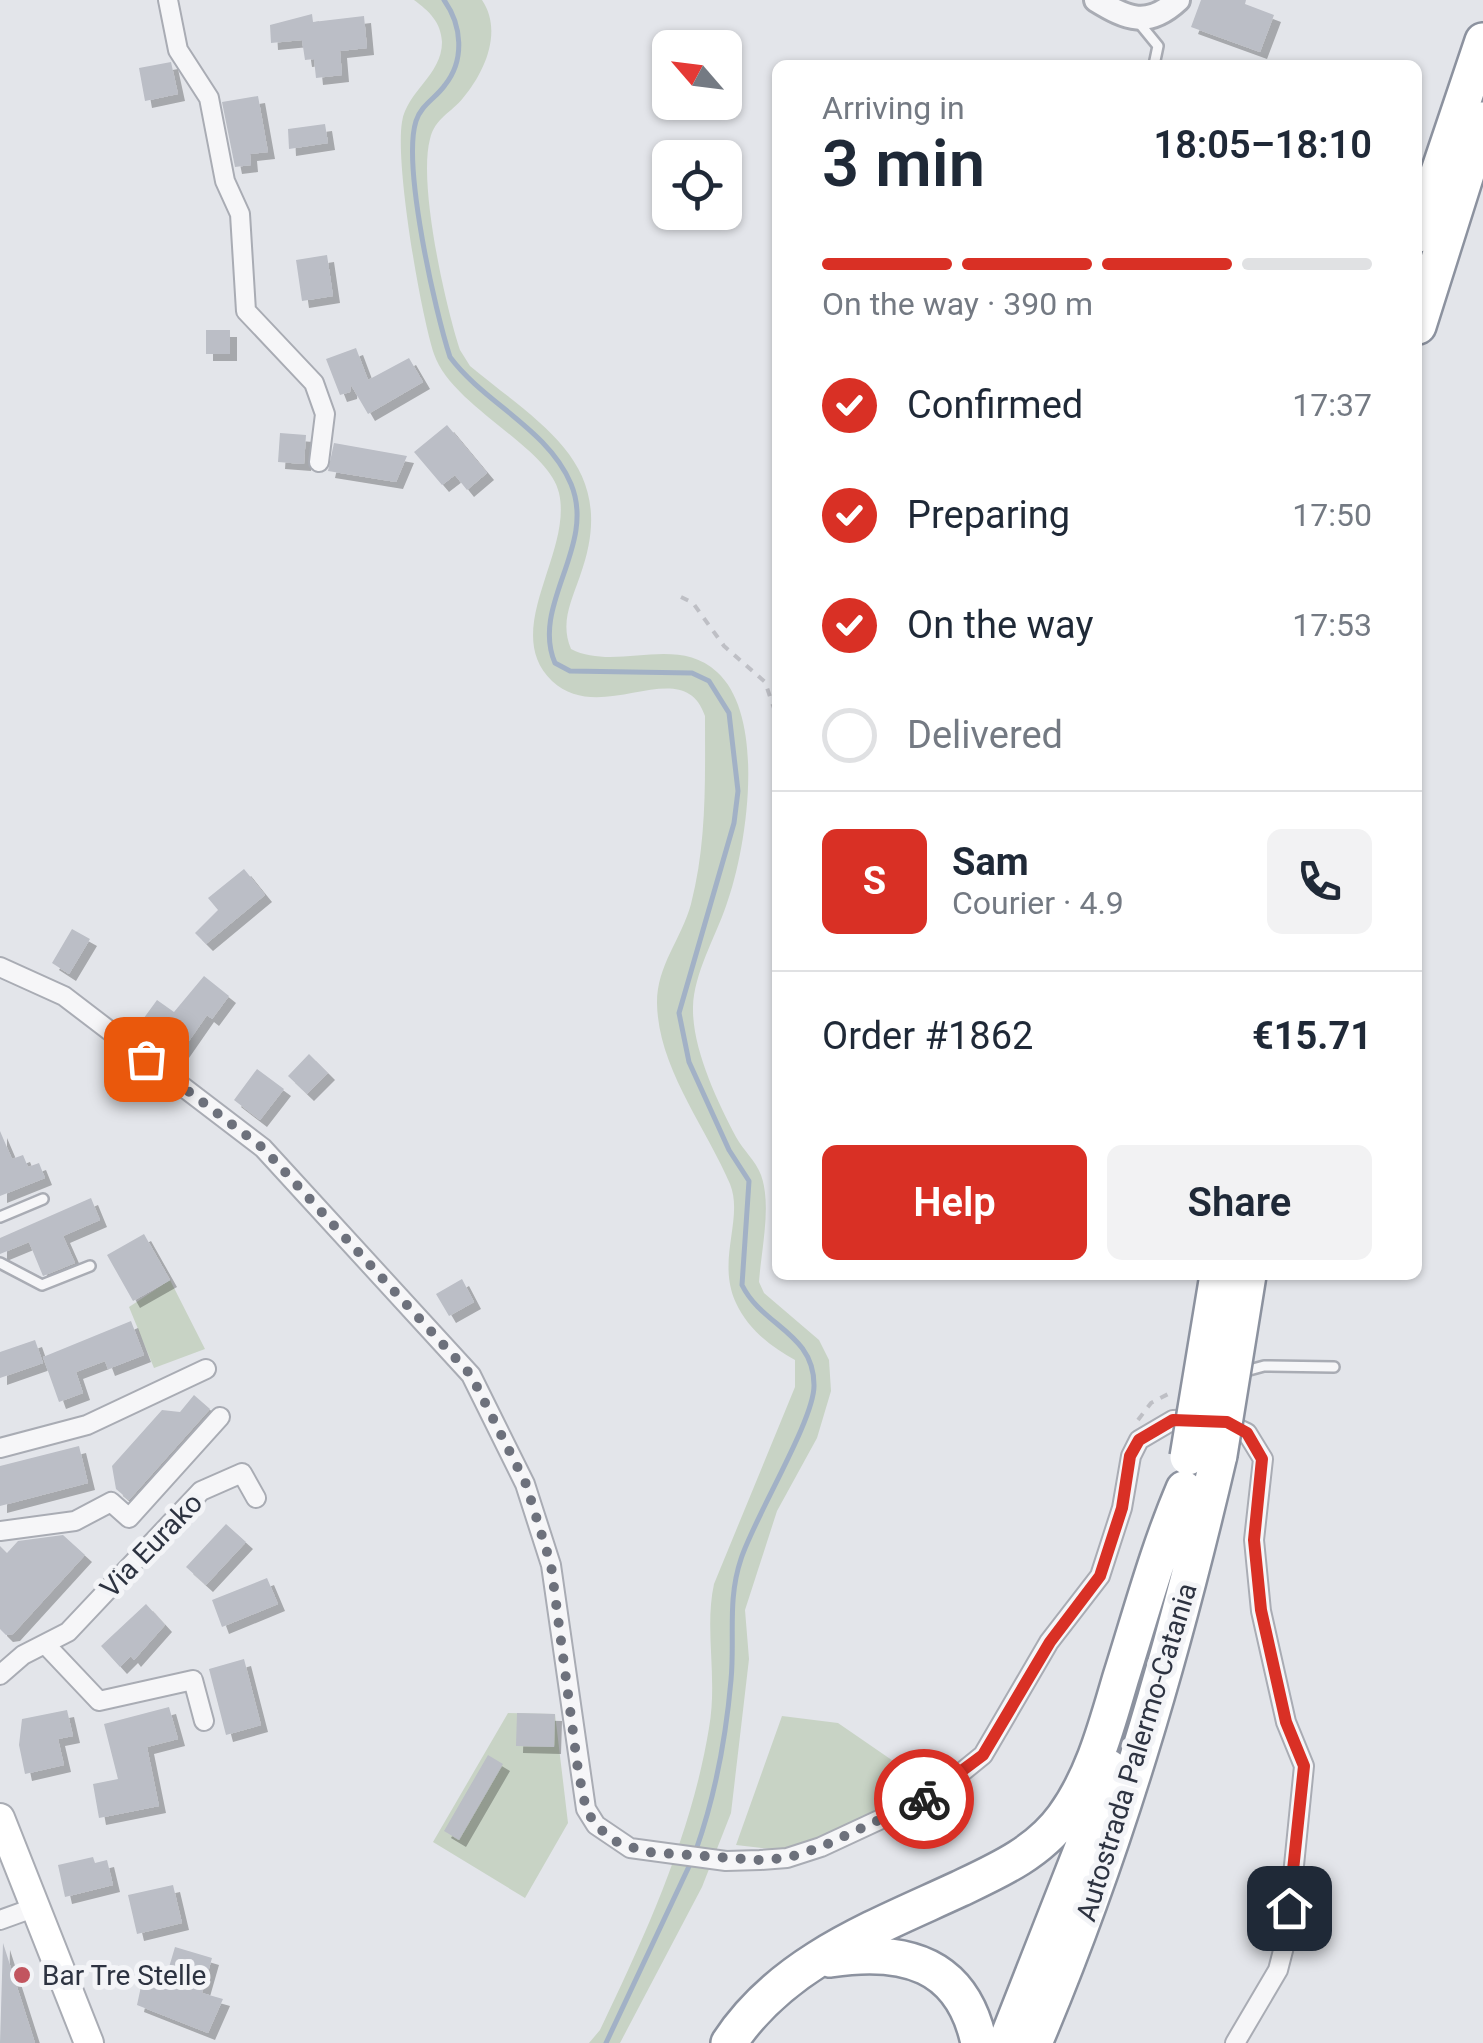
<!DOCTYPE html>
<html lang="en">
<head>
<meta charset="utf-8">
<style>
	body { margin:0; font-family:Roboto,sans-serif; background:#f2f2f3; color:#1f2937; height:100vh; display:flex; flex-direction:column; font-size:38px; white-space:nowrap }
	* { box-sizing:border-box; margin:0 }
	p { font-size:32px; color:#747a83 }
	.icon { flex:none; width:55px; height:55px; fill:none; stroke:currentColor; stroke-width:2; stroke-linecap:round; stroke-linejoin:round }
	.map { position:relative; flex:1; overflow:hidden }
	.sheet { position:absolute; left:772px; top:60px; width:650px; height:1220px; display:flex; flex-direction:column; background:#fff; border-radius:15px; box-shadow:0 2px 8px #0004 }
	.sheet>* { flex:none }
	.needle { width:65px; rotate:298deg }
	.fabs { position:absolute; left:652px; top:30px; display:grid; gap:20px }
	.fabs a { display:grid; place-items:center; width:90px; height:90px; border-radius:15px; background:#fff; box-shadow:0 2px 8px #0004; font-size:50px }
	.pin { position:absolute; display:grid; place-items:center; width:85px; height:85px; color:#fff; margin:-42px; border-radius:20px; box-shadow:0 5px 15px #0006 }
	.courier { position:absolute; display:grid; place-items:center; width:100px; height:100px; margin:-50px; border:8px solid #d93025; border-radius:50%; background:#fff; color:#222; box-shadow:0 2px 12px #0007 }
	.head em { font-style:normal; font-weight:600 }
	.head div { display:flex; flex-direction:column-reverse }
	.head { display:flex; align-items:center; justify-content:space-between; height:170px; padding:0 50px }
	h1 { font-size:65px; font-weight:600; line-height:75px }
	.bar { display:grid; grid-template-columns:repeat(4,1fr); gap:15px 10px; align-content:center; height:120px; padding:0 50px }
	.bar i { height:12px; border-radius:8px; background:#e0e1e3 }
	.bar .current { background:#d93025 }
	.bar p { grid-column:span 4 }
	.line { display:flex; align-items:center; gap:25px; padding:0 50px; border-top:2px solid #e0e1e3 }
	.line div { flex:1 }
	.round { display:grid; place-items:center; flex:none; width:105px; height:105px; border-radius:15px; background:#f2f2f3 }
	ol { padding:0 50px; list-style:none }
	li { display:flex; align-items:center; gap:30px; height:110px }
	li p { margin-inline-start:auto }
	li .icon { padding:10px; border-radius:50%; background:#d93025; color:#fff; stroke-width:4 }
	li:last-child { color:#747a83 }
	li i { width:55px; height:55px; border:5px solid #e0e1e3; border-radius:50% }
	.button { display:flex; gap:20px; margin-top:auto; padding:20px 50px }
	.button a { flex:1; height:115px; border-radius:15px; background:#d93025; color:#fff; font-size:40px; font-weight:600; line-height:115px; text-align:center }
	.button a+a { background:#f2f2f3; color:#1f2937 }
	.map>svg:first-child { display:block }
	.green { fill:#c8d3c5 }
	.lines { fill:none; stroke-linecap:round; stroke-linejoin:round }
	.stream { stroke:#a2b1c6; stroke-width:5 }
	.building { fill:#bbbec6; filter:url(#shadow) }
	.service-casing { stroke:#a9acb4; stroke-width:14 }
	.minor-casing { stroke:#a9acb4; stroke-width:22 }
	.tertiary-casing { stroke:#a9acb4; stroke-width:28 }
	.secondary-casing { stroke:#a9acb4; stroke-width:32 }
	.motorway-casing { stroke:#8c929f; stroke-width:40 }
	.path { stroke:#bebfc5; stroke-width:4; stroke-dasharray:8 8; stroke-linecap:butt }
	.service { stroke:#f6f6f8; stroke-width:9 }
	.minor { stroke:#f6f6f8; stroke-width:18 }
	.tertiary { stroke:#f6f6f8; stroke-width:22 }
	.secondary { stroke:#fff; stroke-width:28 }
	.motorway { stroke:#fff; stroke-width:35 }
	.motorway-bridge-casing { stroke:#8c929f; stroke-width:40; stroke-linecap:butt }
	.motorway-bridge { stroke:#fff; stroke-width:35 }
	.done { stroke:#6d717c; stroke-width:10; stroke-dasharray:0 18 }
	.route { stroke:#d93025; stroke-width:12 }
	.poi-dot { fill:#c2555f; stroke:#f3f4f7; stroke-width:4 }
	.labels { text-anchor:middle; stroke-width:10; stroke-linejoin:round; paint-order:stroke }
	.street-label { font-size:28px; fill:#2d3341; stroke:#f3f4f7 }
	.poi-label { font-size:28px; fill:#2d3341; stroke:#f3f4f7; text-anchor:start }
</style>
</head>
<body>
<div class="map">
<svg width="1483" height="2043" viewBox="0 0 1483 2043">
	<defs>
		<filter id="shadow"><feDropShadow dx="7" dy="7" stdDeviation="0" flood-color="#0004"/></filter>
	</defs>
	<rect width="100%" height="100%" fill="#e3e5ea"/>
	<path class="green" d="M414,0H482C503,31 485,72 463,98C451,113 435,118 430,139C418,184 445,304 460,350L470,366C545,428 620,466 580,576C571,602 560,623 571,649C616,672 676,634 717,672C767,717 747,849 726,906C715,938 694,973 693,1007C692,1048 717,1101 736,1137C743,1150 756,1161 761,1175C772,1205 761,1251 759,1282L764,1293L819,1340L829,1360L831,1391L817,1438L777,1511L745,1610L749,1659L731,1813L702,1887L620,2043H589L600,2030C646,1934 692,1833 709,1728C718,1677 704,1630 714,1584L795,1387V1360C771,1347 748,1329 736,1303C716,1260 744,1219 730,1184C706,1127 658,1068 657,1003C657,965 681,940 691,904C707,842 705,780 705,716C683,651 602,728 552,681C500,631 573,553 559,493C549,447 452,407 434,354C420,311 395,164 402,122C407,91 442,75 442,42C441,22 429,11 414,0Z
		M170,1280L205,1349L154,1368L129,1307Z
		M508,1713L555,1714L568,1823L525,1898L433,1842Z
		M782,1716L838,1723L915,1776L926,1791L829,1837L788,1851L736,1845Z"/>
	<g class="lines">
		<path class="stream" d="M444,0C462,25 465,60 445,85C436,98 421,105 416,121C402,165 435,311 450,357C484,403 548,429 571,484C597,546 530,605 555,663L570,671L692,673L709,681L729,713L738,791L734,823L679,1013L689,1062L729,1150L749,1181L742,1285C762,1326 814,1333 814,1385C815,1419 754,1518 741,1559C727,1600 735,1639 731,1680C726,1737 715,1796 696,1850
			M606,2043L692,1860"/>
	</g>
	<path class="building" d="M1201,0H1246L1245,4L1274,15L1260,52L1191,27Z
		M312,14L313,22L364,16L367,48L340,51L342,75L316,78L314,59L305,60L302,40L271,43L270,25Z
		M171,62L178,94L145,101L139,68Z
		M258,96L268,152L250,154L251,165L235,167L222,102Z
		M325,124L328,143L289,149L288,129Z
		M327,255L333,296L302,301L296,260Z
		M206,330H230V354H206Z
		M356,348L368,380L409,358L423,382L368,414L351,385L350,392L340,395L326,359Z
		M447,425L487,473L467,490L455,475L442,485L414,452Z
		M280,433L306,435L304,464L278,462Z
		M334,443L407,456L396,482L328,471Z
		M244,869L265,895L206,944L195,933L218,910L208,898Z
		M72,929L90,939L69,974L52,963Z
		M204,976L229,996L212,1019L207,1015L182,1051L141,1022L157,1000L174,1012Z
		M309,1054L328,1073L307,1094L288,1076Z
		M257,1069L284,1089L260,1120L234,1100Z
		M0,1131L12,1159L23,1155L28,1167L39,1163L45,1178L0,1196Z
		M91,1198L100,1220L63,1236L75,1263L43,1276L29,1242L0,1254V1238Z
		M144,1234L170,1280L133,1301L107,1255Z
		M462,1279L474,1302L449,1316L436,1294Z
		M131,1321L144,1355L108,1369L105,1361L76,1372L83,1393L59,1402L43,1357Z
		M35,1340L43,1363L0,1378V1352Z
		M194,1395L210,1409L129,1500L116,1489L112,1466L162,1410L180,1412Z
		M79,1446L88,1483L0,1506V1466Z
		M226,1524L246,1542L206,1585L186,1567Z
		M63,1535L85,1555L13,1634L6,1635L0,1629V1546L7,1553L18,1541Z
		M267,1578L278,1604L222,1627L212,1600Z
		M146,1604L165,1625L134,1660L131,1656L120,1667L101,1646Z
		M244,1659L261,1725L226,1735L209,1669Z
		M169,1707L178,1739L147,1747L159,1806L99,1818L93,1784L118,1779L104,1724Z
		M67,1710L73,1736L58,1739L64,1765L25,1774L19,1745L22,1719Z
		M517,1713L555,1714L554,1747L516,1746Z
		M488,1755L503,1764L459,1840L444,1831Z
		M93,1857L95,1863L107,1860L113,1885L65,1897L58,1865Z
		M173,1885L182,1923L137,1934L128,1895Z
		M3,1943L35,2043H0Z
		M175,1947L212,1958L202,1993L223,1999L208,2033L137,2005L145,1968L167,1974Z"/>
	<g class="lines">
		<g class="service-casing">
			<path id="service" d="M1140,24L1158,46L1154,65
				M0,1217L43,1199
				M0,1263L42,1285L90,1266
				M1242,1372L1264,1366L1334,1367"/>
		</g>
		<g class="minor-casing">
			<path id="minor" d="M168,0L178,50L209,98L225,181L240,214L246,311L314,383L325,414L319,462
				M0,967L64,996L263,1148L471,1375L525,1484L551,1565L586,1809L596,1825L630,1848L726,1861L760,1860L787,1858L821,1847L935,1794L983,1755L1049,1642L1100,1576L1122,1508L1131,1456L1139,1440L1173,1420L1196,1419
				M1222,1421L1247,1433L1263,1459L1254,1540L1261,1611L1286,1722L1304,1766L1287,1935L1278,1970L1235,2043
				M0,1448L87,1425L206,1369
				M0,1531L75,1521L111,1502L129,1518L220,1417
				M46,1645L99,1701L193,1680L204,1721
				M0,1675L23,1655L68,1632L201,1491L242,1473L256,1498
				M0,1920L36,1907"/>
		</g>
		<g class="tertiary-casing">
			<path id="tertiary" d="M1096,0C1127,19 1148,28 1178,0"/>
		</g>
		<g class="secondary-casing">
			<path id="secondary" d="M0,1818L89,2043"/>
		</g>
		<g class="motorway-casing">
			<path id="motorway" d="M1418,234L1483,41
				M1418,326L1483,120
				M830,1959C903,1948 962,1962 979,2043
				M729,2043C782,1962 875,1928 959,1889C997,1871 1038,1853 1064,1817C1094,1776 1107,1724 1121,1677C1141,1614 1158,1550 1184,1489
				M1006,2043L1089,1832L1109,1768
				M1034,2043C1115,1852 1172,1657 1219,1455"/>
		</g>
		<path class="path" d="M681,597L693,603L724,646L765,682L778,720
			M1138,1420L1151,1403L1172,1392"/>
		<use href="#service" class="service"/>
		<use href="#minor" class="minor"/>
		<use href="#tertiary" class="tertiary"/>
		<use href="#secondary" class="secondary"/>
		<use href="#motorway" class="motorway"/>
		<g class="motorway-bridge-casing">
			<path id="motorway-bridge" d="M1219,1455L1248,1275
				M1188,1457L1218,1275"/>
		</g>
		<use href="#motorway-bridge" class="motorway-bridge"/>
	</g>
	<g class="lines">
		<path class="done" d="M146,1059L263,1148L471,1375L526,1484L551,1565L578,1770L586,1809L596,1826L617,1842L646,1852L760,1860L787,1858L821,1847L924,1799"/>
		<path class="route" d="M924,1799L983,1755L1050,1642L1100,1576L1122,1508L1130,1456L1139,1440L1173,1420L1227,1422L1247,1433L1262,1459L1254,1540L1261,1610L1286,1722L1304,1766L1289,1908"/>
	</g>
	<circle class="poi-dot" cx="22" cy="1975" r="10"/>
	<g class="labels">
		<g class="street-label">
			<text transform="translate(151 1545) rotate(-46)" y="10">Via Eurako</text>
			<text transform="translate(1136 1752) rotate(-73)" y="10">Autostrada Palermo-Catania</text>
		</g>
		<g class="poi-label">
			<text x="42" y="1985">Bar Tre Stelle</text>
		</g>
	</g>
</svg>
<div class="fabs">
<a><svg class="needle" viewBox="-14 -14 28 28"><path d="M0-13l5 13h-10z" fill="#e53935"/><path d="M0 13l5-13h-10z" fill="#747a83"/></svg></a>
<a><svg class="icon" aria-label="locate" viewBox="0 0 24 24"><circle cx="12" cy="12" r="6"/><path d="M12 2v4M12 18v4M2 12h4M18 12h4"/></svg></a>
</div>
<div class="pin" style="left:146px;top:1059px;background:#ea580c"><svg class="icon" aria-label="bag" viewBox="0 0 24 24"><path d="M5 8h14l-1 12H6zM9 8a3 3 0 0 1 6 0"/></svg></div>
<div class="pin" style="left:1289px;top:1908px;background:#1f2937"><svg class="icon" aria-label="home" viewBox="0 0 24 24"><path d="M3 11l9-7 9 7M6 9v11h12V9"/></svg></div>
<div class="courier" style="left:924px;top:1799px"><svg class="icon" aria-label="bike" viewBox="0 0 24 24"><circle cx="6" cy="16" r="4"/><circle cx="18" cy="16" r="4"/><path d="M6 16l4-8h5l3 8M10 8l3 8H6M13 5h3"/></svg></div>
<section class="sheet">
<div class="head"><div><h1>3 min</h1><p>Arriving in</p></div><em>18:05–18:10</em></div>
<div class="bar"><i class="current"></i><i class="current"></i><i class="current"></i><i></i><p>On the way · 390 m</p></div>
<ol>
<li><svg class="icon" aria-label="check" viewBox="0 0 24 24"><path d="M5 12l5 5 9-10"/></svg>Confirmed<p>17:37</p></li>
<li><svg class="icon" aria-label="check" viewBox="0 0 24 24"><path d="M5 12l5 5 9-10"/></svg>Preparing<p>17:50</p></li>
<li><svg class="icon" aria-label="check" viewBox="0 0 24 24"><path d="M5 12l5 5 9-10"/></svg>On the way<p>17:53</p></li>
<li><i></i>Delivered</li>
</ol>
<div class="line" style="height:180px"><b class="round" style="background:#d93025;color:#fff">S</b><div><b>Sam</b><p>Courier · 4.9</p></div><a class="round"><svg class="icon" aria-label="phone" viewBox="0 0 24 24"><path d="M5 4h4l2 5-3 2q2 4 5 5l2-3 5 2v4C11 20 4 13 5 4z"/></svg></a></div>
<div class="line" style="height:130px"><div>Order #1862</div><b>€15.71</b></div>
<div class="button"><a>Help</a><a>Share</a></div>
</section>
</div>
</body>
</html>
